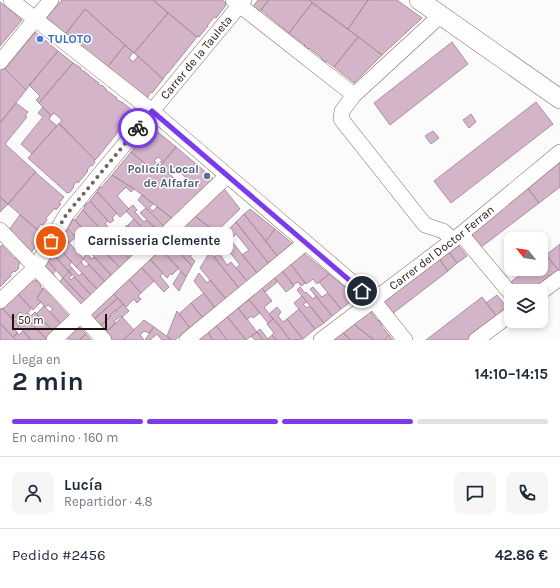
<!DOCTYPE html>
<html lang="es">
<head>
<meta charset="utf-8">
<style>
	body { margin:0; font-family:Karla,sans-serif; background:#f6f6f7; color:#1f2937; height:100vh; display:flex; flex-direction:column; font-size:15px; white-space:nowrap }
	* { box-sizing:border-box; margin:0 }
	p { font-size:13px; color:#747a83 }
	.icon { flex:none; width:22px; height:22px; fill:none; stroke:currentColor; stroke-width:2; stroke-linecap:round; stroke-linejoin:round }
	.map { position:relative; height:340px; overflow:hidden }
	.drawer { display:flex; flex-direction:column; background:#fff; flex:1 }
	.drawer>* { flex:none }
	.needle { width:26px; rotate:300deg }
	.controls { position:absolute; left:504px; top:232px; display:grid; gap:8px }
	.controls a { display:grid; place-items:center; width:44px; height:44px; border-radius:8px; background:#fff; box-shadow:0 2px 6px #0003; font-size:20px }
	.scale { position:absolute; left:12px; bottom:10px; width:95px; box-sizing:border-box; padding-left:4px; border:2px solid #1f150d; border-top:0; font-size:11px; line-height:14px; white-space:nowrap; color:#1f150d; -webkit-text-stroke:3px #fff; paint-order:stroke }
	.pin { position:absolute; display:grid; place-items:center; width:34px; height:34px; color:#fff; margin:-17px; border:2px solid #fff; border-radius:50%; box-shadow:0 1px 4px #0007 }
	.courier { position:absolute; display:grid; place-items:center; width:40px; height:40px; margin:-20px; border:3px solid #7c3aed; border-radius:50%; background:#fff; color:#222; box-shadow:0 1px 5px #0007 }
	.bubble { position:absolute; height:28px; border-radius:8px; background:#fff; box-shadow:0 2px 6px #0003; font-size:13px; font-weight:700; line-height:28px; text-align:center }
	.headline em { font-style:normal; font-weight:700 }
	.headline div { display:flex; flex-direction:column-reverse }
	.headline { display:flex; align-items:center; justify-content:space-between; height:68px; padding:0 12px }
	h1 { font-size:26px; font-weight:700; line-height:30px }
	.bar { display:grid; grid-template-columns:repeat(4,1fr); gap:6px 4px; align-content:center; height:48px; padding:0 12px }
	.bar i { height:5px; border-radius:3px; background:#e0e1e3 }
	.bar .current { background:#7c3aed }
	.bar p { grid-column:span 4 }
	.line { display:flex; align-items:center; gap:10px; padding:0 12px; border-top:1px solid #e0e1e3 }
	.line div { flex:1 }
	.round { display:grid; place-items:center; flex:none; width:42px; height:42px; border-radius:8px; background:#f6f6f7 }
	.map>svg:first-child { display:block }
	.building { fill:#d4b4c8; stroke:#ac8ea1; fill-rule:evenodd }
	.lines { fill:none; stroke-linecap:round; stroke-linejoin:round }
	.minor-casing { stroke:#866b57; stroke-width:16 }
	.tertiary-casing { stroke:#866b57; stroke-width:20 }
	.minor { stroke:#fff; stroke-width:15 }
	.tertiary { stroke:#fff; stroke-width:19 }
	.done { stroke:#6c6660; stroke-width:4; stroke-dasharray:0 7.2 }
	.route { stroke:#7c3aed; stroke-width:5 }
	.shop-dot { fill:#3f7fe0; stroke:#fff; stroke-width:1.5 }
	.service-dot { fill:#5c6f8a; stroke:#fff; stroke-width:1.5 }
	.labels { text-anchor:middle; stroke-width:3; stroke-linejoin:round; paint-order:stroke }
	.shop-label { font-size:12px; font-weight:bold; fill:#366cbe; stroke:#fff; text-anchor:start }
	.street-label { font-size:12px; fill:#1f150d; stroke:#fff }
	.service-label { font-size:12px; font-weight:bold; fill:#4e5e75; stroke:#fff; text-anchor:end }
</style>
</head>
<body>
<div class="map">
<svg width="560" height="340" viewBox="0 0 560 340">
	<rect width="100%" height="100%" fill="#fbfbfb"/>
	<path class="building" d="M62,0H153L168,13L134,53L85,9L64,36L45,17L48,14L49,15Z
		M153,0H222L226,3L225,4L226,5L216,18L214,17L207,26H208L199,37L198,36L197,37Z
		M258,0H269L258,13L252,8Z
		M269,0H309L312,3L289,33L261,10Z
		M309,0H368L348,29Z
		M368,0H397L422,18L382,55L348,29Z
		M0,2L22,20L0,46Z
		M312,3L358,37L334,67L326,61L325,62L324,61L321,59L322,58L309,48L308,49L304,46L305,45L289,33Z
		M85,9L125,45L105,70L64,36Z
		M168,13L197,37L168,73H167L163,79L134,53Z
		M35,32L58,51L26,90L5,69Z
		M358,37L382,55L354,83L334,67Z
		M452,42L468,64L390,125L374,103Z
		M125,45L133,52L129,58L133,62L138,56L163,79L152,93L151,92L148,96V97L146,101L105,70Z
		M58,51L73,63L39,103L36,100L40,96L29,85Z
		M73,63L81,68L80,69L83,71H84L89,75H88L99,83H98L101,86L102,85L106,89V90L117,98L116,99L121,102H122L132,110L133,113L131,117L122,129L121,128L106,147L98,157L95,160L59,124L62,120L54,113L51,116L39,103Z
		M3,68L4,69H5L26,90L0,123V72Z
		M536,102L553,124L451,203L434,181Z
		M16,103L28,112L25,116L27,117L5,144L36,172L8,204L0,197V123Z
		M43,107L51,116L49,119L57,126L32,154L21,144L43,117L38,113Z
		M471,114L476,122L469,128L463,120Z
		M59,123L95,160L94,161L95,162L92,166L91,165L87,170L88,171L78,183L77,181L73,186L74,187L69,193L68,192L67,193L28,158Z
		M154,129L176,147L155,172L131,152L149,130ZM158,157L162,160L158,164L154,161Z
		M433,131L439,138L431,144L425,136Z
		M176,147L215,180L173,219L137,191L112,175L131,152L155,172ZM174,167L190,181L185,187L168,173Z
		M560,161V187L539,203L527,187Z
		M35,172L64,197L59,203L61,204L56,210L55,208L46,218L47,220L43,225L41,224L37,229L8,204Z
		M112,175L134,189L131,192L126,187L117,196L129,209L120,217L97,191L100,187L101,188Z
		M222,186L240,209L216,232L192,214Z
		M527,187L539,203L480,248L468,233Z
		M97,192L117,213L112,218L114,220L110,223L90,201Z
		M142,195L153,204L149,208L153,211L157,207L173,219L165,227L138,200Z
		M0,197L8,204L0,212Z
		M90,201L108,221L105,223L110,230L105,234L83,210L85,207L84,206Z
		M133,205L137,210L135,212L144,222L146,220L160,232L153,239L126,211Z
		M146,208L165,227L160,232L140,213Z
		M250,209L275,229L266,241L244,214Z
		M83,210L99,227L96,230L103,239L97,244L75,220Z
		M192,214L216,232L206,244L181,225Z
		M244,214L278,257L269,264L236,222Z
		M20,215L44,236L30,254L8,231Z
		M73,219L75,220L96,243L88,250L68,229Z
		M134,219L153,239L146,245L128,225Z
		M236,222L269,264L258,274L242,255L249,250L236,234L230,240L225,233Z
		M127,225L146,245L138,253L119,233Z
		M181,225L206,244L201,252L195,247L193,249L196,251L193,254L173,233Z
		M68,229L76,237L69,243L63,236Z
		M275,229L294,245L278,257L266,241Z
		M110,230L115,236L119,232L138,253L130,260L105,234Z
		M173,233L193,254L190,256L195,261L192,266L167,239Z
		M225,233L258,274L248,282L236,268L240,265L219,239Z
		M106,235L130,260L121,269L101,248L106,243L102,239Z
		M63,236L84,259L76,267L57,246Z
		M167,239L192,266L186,277L159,247Z
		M456,242L467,256L457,263L446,248Z
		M96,243L100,247L97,249L99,251L102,249L121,269L113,277L88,250Z
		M560,244V270L559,271L546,255Z
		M2,245L15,259L16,258L20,262L18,267L19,268L15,272L14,271L10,275L11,276L6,281H4L5,282L0,287V247Z
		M57,246L72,262L69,265L72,268L69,271L52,253Z
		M159,247L179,268L172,275L171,273L167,278L148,257Z
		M446,248L457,263L448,271L437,256Z
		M210,252L239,288L226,299L200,268Z
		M302,252L329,274L317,284L313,279L306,284L289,262Z
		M52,253L69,272L63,278L47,260Z
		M219,253L227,265L231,262L248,282L239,288L214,257Z
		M87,254L92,259L94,257L113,277L106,283L83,258Z
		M546,255L559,271L533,291H514L508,284L528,269H541V259Z
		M437,256L448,271L392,314L381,300Z
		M148,257L163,273L160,276L169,287L164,292L139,265Z
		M47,260L56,270L53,274L56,278L42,267Z
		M81,262L85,267L89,264L106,283L98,290L76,267Z
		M289,262L305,283L301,286L298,282L293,285L281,269Z
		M139,265L154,281L141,293L127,277Z
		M72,268L79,276L82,273L98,290L92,296L69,271Z
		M281,269L294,286L286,292L273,276Z
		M181,271L186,277L179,291L173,284Z
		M69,272L72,275L69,277L71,280L74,277L92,296L86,302L63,278Z
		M199,273L207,283L210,280L226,299L215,308L194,281Z
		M329,274L357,297L341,309L319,282Z
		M273,276L277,282L265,292L260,286Z
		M127,277L141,293L138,296L141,299L137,303L134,299L126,307L111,291Z
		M63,278L86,302L80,308L57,284Z
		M36,280L41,286L40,287L43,289L37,298L41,302L33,310L18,294L31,281H35Z
		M260,286L272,301L264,307L273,319L268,323L247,297Z
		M300,287L305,293L306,292L313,299L316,296L332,316L324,323L297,290Z
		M313,287L322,297L328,293L341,309L332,316L310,289Z
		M43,288L70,317L62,325L50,312L53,309L48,305L45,307L37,298Z
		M111,291L118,298L92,321L86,315Z
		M204,293L215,308L203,318L191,303Z
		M18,294L31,309L25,316L20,312L13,319L3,309L4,308L3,306L7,303L8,304Z
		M497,295L509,310L498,318L486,303Z
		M302,296L307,302L303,304L307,308L310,306L324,323L315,329L294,303Z
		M482,297L498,318L469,340H426Z
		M118,298L123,304L116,311L115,310L110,315L111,316L98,328L92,321Z
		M243,300L245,303L249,300L260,313L253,318L251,316L247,320L236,305Z
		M191,303L203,318L190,328L179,314Z
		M123,304L129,311L122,317L121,316L114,321L116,323L104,334L98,328Z
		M236,305L257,332L246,340L225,314Z
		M44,306L62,325L54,332L36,314Z
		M277,307L281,312L278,316L283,322L287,319L303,339L290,340L281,328L269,314Z
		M2,309H3L19,327L15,330L18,333L13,337L0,323V310Z
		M299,309L315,329L303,339L287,319Z
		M369,309L378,321V320L382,324L381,325L389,335L384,340H374L352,323Z
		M177,311L190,328L175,340H172L167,336Z
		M35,312L54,332L47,340L25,316L28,313L31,316Z
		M18,314L23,319L25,317L47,340H31L13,319Z
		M225,314L246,340H227L214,323Z
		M122,317L134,330L123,340H107L104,334Z
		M273,319L281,328L290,340H276L272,335L274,333L267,324Z
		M144,320L154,327L149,333L144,331L140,335L144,340H123Z
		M0,323L11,335L16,340H1L0,339Z
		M214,323L227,340H213L206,329Z
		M352,323L374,340H351L341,331Z
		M77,324L86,334L79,340H69L65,336Z
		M154,327L169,338L172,340H162L157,334L150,340H145Z
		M206,329L213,340H198Z
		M260,329L268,339L272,335L276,340H263L257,332Z
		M23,331L31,340H16L13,337L17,333L19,335Z
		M341,331L351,340H331Z
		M257,332L263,340H255L251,336Z
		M86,334L91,340H79Z
		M389,335L393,340H384Z"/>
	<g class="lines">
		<g class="minor-casing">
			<g id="minor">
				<path d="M11,0L152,111L373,300L405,340"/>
				<path d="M233,0L354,95"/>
				<path d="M441,15L354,95L342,111L341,119L425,225L443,231L452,239"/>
				<path d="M0,62L51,0"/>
				<path d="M0,230L81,315L104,340"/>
				<path d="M461,234L511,294"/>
				<path d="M541,292L560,278"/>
				<path id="s1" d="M0,301L36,267L66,215L244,0"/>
				<path d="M54,340L227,176"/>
				<path d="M187,340L305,243"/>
				<path id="s2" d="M321,340L461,234L560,152"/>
				<path d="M476,340L511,314"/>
			</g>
		</g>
		<g class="tertiary-casing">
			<path id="tertiary" d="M419,0L560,99"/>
		</g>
		<use href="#minor" class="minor"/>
		<use href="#tertiary" class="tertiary"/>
	</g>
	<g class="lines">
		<path class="done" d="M51,241L66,215L138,128"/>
		<path class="route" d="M138,128L152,111L362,291"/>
	</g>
	<circle class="shop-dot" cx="40" cy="39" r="4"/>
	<circle class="service-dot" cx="207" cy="176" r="4"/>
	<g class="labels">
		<g class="shop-label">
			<text x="48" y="43">TULOTO</text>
		</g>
		<g class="street-label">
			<text dy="4" stroke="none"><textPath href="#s1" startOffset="314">Carrer de la Tauleta</textPath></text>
			<text dy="4" stroke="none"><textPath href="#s2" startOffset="152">Carrer del Doctor Ferran</textPath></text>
		</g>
		<g class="service-label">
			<text x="199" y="173">Policía Local<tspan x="199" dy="14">de Alfafar</tspan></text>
		</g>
	</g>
</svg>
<div class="controls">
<a><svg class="needle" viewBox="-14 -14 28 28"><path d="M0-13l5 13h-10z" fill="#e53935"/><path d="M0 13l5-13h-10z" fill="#747a83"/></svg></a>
<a><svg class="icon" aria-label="layers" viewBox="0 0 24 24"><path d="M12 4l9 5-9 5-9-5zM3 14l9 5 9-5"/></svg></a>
</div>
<div class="scale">50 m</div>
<div class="pin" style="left:51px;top:241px;background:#ea580c"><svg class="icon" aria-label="bag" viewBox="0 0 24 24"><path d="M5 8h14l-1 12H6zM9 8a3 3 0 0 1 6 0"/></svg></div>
<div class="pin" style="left:362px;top:291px;background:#1f2937"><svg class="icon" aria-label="home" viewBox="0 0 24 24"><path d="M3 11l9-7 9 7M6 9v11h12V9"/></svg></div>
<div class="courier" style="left:138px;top:128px"><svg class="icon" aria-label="bike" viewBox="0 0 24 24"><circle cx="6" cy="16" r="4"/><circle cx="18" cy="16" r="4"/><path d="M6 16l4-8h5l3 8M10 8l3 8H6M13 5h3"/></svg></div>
<div class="bubble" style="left:75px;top:227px;width:158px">Carnisseria Clemente</div>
</div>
<section class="drawer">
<div class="headline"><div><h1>2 min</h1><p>Llega en</p></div><em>14:10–14:15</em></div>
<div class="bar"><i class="current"></i><i class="current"></i><i class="current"></i><i></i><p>En camino · 160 m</p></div>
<div class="line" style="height:72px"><a class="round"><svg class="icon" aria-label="person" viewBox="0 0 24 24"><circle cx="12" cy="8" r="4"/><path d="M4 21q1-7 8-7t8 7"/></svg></a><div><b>Lucía</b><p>Repartidor · 4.8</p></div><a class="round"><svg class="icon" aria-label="chat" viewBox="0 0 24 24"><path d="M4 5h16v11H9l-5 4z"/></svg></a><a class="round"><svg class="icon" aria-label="phone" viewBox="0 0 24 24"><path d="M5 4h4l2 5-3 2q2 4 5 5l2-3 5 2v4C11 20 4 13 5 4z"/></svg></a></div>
<div class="line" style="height:52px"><div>Pedido #2456</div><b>42.86 €</b></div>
</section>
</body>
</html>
